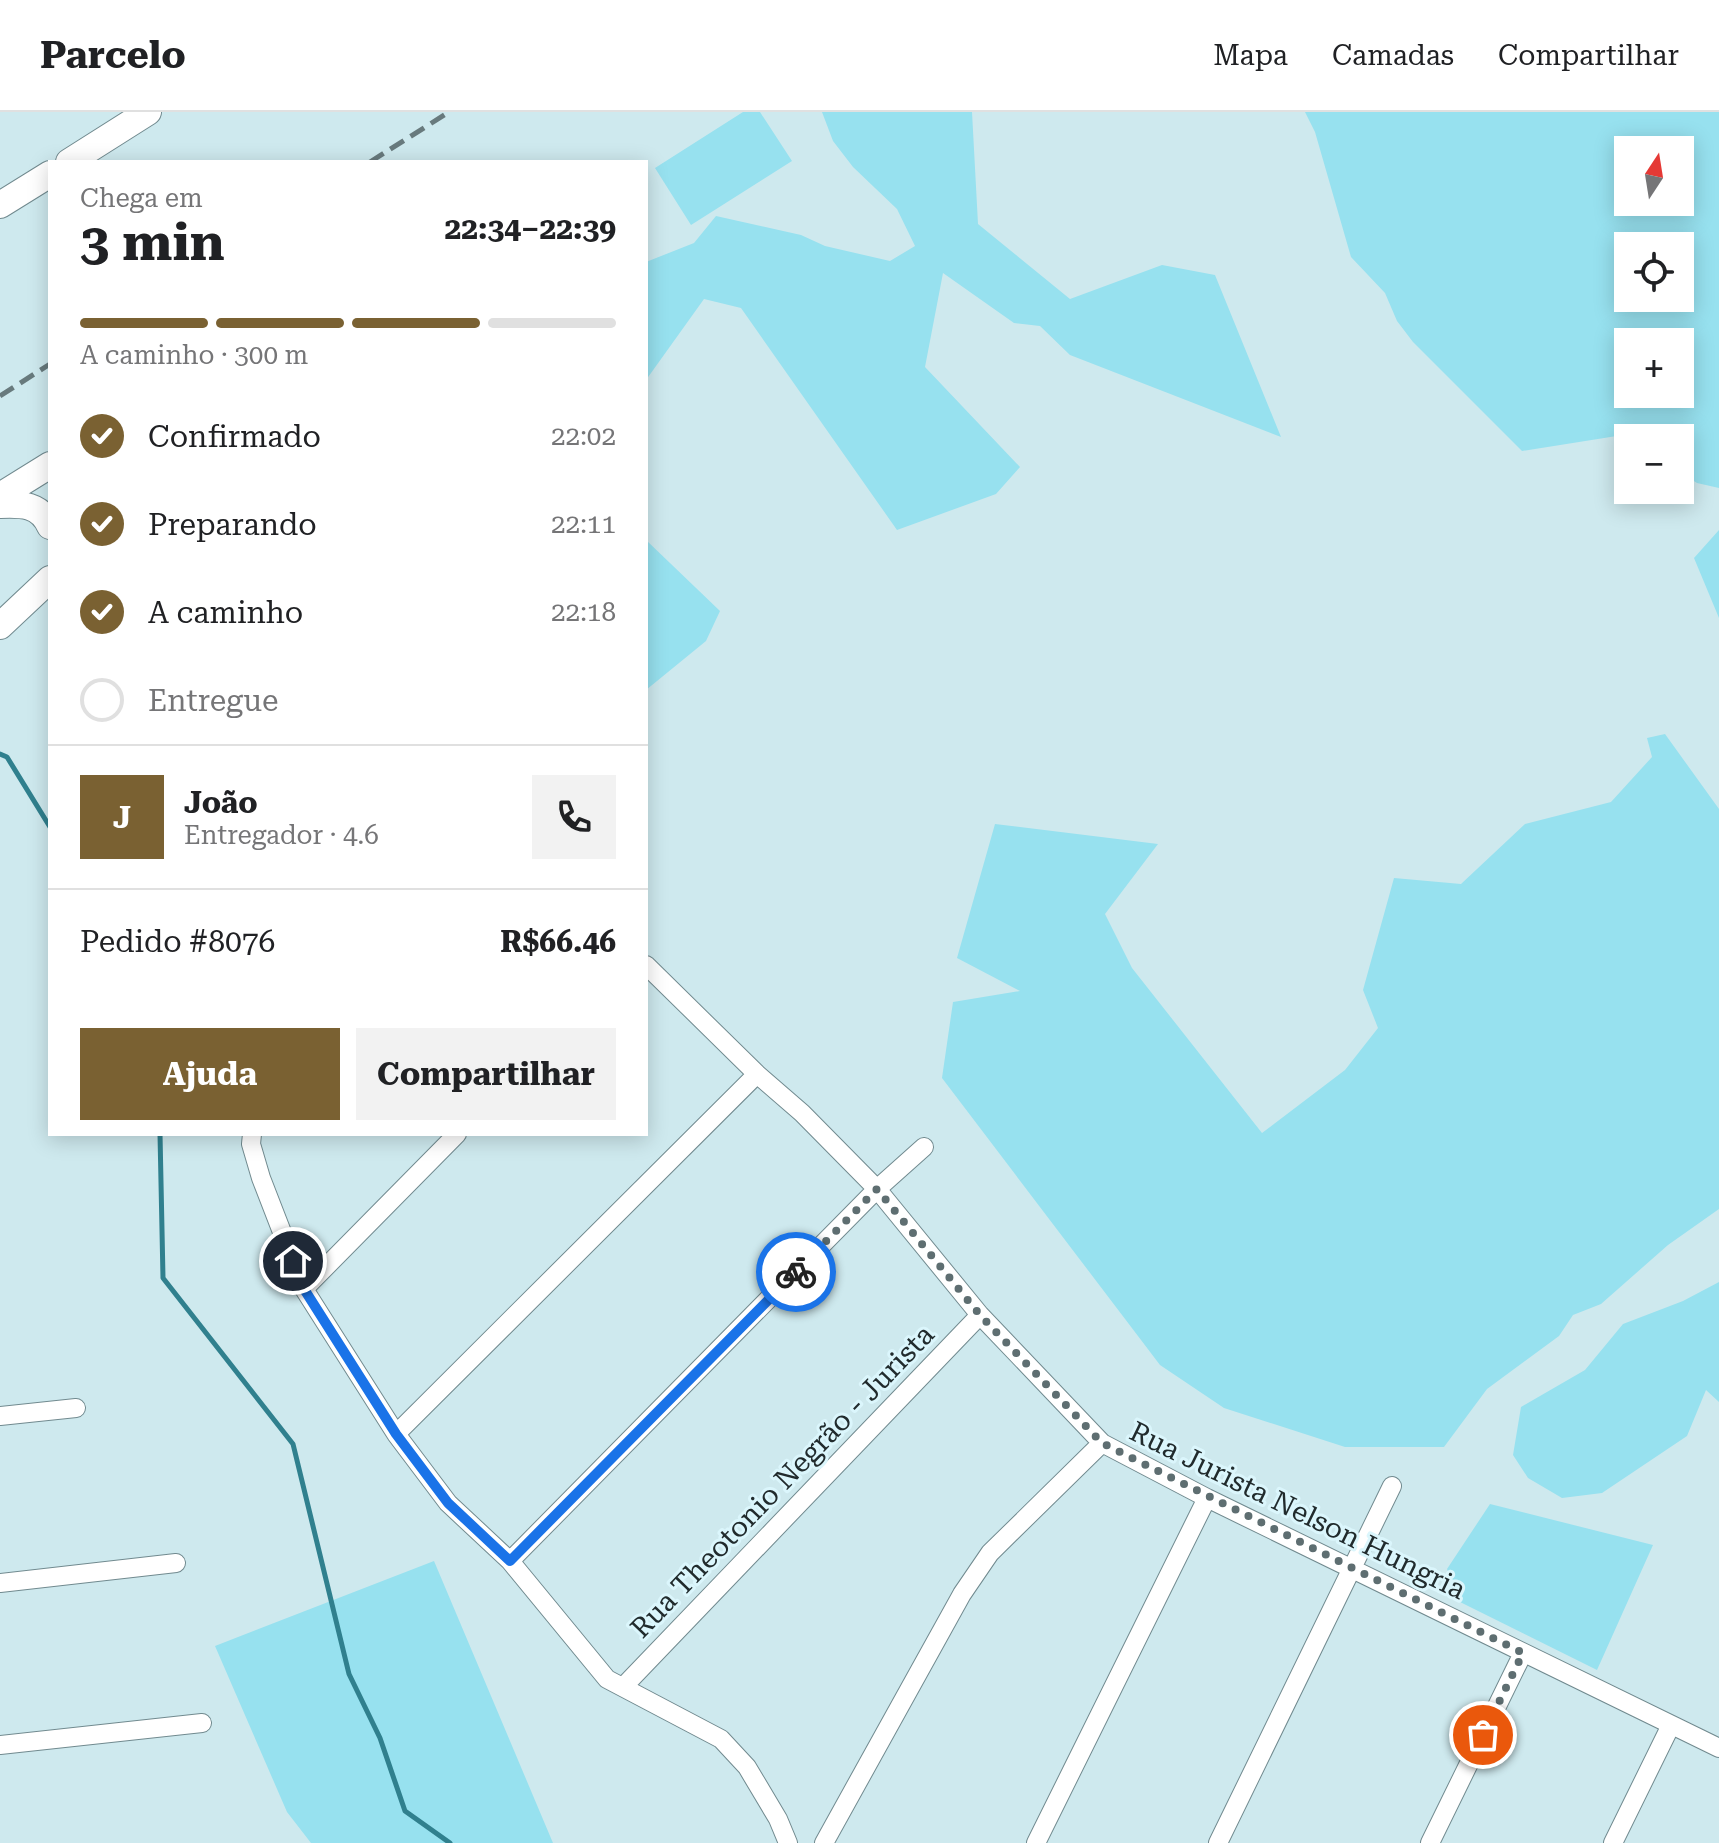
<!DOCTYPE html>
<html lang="pt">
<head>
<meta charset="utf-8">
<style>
	body { margin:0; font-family:"Roboto Serif",serif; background:#f2f2f2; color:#202124; height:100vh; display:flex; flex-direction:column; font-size:30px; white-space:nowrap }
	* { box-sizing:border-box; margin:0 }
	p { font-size:26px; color:#757577 }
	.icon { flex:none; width:44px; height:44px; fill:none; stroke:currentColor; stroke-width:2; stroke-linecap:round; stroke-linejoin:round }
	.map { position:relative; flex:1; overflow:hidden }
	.details { position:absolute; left:48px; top:48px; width:600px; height:976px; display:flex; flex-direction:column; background:#fff; border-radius:0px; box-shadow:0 4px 20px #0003 }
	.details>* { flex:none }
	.needle { width:52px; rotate:12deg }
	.buttons { position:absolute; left:1614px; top:24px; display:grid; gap:16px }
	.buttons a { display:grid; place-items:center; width:80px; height:80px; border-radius:0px; background:#fff; box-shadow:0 4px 20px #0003; font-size:40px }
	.pin { position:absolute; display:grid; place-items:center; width:68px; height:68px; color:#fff; margin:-34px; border:4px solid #fff; border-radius:50%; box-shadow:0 2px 8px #0007 }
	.courier { position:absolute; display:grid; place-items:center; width:80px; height:80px; margin:-40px; border:6px solid #1a73e8; border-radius:50%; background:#fff; color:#222; box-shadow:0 2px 10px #0007 }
	.overview em { font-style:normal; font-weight:700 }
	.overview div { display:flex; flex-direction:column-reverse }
	.overview { display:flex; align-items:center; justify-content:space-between; height:136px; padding:0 32px }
	h1 { font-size:52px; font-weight:700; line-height:60px }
	.bar { display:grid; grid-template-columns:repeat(4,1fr); gap:12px 8px; align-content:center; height:96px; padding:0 32px }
	.bar i { height:10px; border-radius:6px; background:#e0e0e0 }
	.bar .on { background:#7a6132 }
	.bar p { grid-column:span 4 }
	.line { display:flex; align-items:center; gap:20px; padding:0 32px; border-top:2px solid #e0e0e0 }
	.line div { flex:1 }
	.round { display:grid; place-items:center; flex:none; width:84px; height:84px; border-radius:0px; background:#f2f2f2 }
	ol { padding:0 32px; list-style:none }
	li { display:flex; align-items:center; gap:24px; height:88px }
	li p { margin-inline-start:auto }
	li .icon { padding:8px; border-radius:50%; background:#7a6132; color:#fff; stroke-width:4 }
	li:last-child { color:#757577 }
	li i { width:44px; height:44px; border:4px solid #e0e0e0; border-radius:50% }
	.cta { display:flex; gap:16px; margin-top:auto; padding:16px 32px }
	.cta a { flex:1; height:92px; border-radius:0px; background:#7a6132; color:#fff; font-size:32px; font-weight:700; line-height:92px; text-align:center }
	.cta a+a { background:#f2f2f2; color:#202124 }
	header { display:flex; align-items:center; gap:48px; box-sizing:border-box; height:112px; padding:0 40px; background:#fff; border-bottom:2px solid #e0e0e0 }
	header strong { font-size:38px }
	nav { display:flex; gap:44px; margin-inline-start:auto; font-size:28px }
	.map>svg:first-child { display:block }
	.green { fill:#97e1ef; fill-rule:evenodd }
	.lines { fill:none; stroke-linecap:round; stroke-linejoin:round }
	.stream { stroke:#30808e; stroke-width:5 }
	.street-casing { stroke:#718a8f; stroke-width:20 }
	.secondary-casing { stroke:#718a8f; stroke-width:28 }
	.street { stroke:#fff; stroke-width:18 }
	.secondary { stroke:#fff; stroke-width:26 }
	.rail { stroke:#687a7d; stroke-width:5; stroke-dasharray:16 8; stroke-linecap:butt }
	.done { stroke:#5e6e71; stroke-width:8; stroke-dasharray:0 14.4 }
	.route { stroke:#1a73e8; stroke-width:10 }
	.labels { text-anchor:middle; stroke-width:6; stroke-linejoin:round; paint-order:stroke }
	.street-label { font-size:28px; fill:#212b2d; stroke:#dbf6fc }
</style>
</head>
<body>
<header>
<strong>Parcelo</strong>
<nav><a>Mapa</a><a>Camadas</a><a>Compartilhar</a></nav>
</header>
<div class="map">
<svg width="1719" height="1731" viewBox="0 0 1719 1731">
	<rect width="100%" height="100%" fill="#cee9ee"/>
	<path class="green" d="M743,0H760L792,49L691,113L655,56Z
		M822,0H972L978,112L1070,187L1162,153L1215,163L1281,325L1070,243L1040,214L1014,211L943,161L925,255L1020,355L996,382L897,418L741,196L704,187L646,268V150L694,131L716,104L801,123L825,134L890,149L915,134L897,97L853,55L833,29Z
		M1305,0H1719V376L1697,371L1680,360V326H1628L1623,323L1522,339L1413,230L1397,209L1385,181L1351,145L1315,20ZM1628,38H1680V90H1628ZM1628,134H1680V186H1628ZM1628,230H1680V282H1628Z
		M1719,418V506L1694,446Z
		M646,428L720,499L706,529L646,578Z
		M1665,622L1719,697V1097L1668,1133L1601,1192L1573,1203L1559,1224L1487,1277L1444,1335H1345L1224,1296L1160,1253L942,966L953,890L1020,879L957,846L995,712L1158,732L1105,802L1132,856L1262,1021L1345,958L1378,916L1363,878L1394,766L1461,772L1525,712L1611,690L1652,645L1647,626Z
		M1719,1170V1290L1706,1278L1687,1324L1602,1381L1562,1386L1528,1366L1513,1343L1521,1295L1585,1258L1623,1212L1683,1189Z
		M1490,1392L1653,1433L1597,1558L1460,1490L1447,1457Z
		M434,1449L553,1731H311L287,1700L215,1534Z"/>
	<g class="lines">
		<path class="stream" d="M0,642L7,645L50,715
			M160,1022L163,1166L293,1332L349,1562L380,1626L405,1699L450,1731"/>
		<g class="street-casing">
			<path id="street" d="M646,853L757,962L802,1001L877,1077L980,1203L1102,1331L1207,1386L1719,1636
				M252,1022L251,1032L261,1066L304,1177L396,1322L448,1391L510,1449L607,1567L721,1627L747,1655L778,1707L788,1731
				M304,1177L457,1022
				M0,1304L76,1296
				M396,1322L757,962
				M510,1449L877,1077L924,1035
				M0,1471L176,1451
				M624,1574L980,1203
				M0,1633L202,1611
				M824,1731L962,1482L990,1441L1102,1331
				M1036,1731L1207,1386
				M1218,1731L1392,1374
				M1430,1731L1523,1541
				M1613,1731L1671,1613"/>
		</g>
		<g class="secondary-casing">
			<path id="secondary" d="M69,50L148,0
				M0,93L50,62
				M0,384L50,353
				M0,393C22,392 40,392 50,414
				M0,514L50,467"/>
		</g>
		<use href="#street" class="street"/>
		<use href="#secondary" class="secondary"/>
		<path class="rail" d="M370,50L449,0
			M0,284L50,252"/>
	</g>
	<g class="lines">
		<path class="done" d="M796,1160L877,1077L980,1203L1102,1331L1523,1541L1483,1623"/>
		<path class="route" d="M293,1149L304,1177L396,1322L448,1391L510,1449L796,1160"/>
	</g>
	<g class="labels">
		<g class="street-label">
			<text transform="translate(782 1369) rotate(-46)" y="10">Rua Theotonio Negrão - Jurista</text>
			<text transform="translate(1298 1398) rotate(26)" y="10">Rua Jurista Nelson Hungria</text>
		</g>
	</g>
</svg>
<div class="buttons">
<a><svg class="needle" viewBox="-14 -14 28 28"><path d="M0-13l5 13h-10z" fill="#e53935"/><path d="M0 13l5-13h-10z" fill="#757577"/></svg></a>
<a><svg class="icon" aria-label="locate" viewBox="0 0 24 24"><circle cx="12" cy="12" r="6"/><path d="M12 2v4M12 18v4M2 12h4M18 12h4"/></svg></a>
<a>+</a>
<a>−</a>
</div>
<div class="pin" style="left:1483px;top:1623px;background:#ea580c"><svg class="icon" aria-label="bag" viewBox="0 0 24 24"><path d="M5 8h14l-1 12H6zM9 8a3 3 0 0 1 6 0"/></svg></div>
<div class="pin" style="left:293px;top:1149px;background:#1f2937"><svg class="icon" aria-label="home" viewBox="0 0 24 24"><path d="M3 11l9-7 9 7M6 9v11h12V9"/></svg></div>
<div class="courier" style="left:796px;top:1160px"><svg class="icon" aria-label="bike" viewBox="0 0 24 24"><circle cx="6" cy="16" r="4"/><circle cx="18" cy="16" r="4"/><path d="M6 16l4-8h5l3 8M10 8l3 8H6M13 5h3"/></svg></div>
<section class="details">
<div class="overview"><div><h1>3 min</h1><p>Chega em</p></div><em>22:34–22:39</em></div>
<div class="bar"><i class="on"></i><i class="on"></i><i class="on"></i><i></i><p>A caminho · 300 m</p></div>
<ol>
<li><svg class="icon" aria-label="check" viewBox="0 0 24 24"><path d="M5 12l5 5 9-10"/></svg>Confirmado<p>22:02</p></li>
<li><svg class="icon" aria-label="check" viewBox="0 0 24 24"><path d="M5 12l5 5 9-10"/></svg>Preparando<p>22:11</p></li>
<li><svg class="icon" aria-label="check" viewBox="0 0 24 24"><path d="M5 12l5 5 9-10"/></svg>A caminho<p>22:18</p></li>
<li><i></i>Entregue</li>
</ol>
<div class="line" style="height:144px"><b class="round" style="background:#7a6132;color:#fff">J</b><div><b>João</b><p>Entregador · 4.6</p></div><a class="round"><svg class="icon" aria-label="phone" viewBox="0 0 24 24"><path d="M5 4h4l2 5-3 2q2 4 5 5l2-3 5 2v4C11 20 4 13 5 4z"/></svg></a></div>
<div class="line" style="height:104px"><div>Pedido #8076</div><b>R$66.46</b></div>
<div class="cta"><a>Ajuda</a><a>Compartilhar</a></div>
</section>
</div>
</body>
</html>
